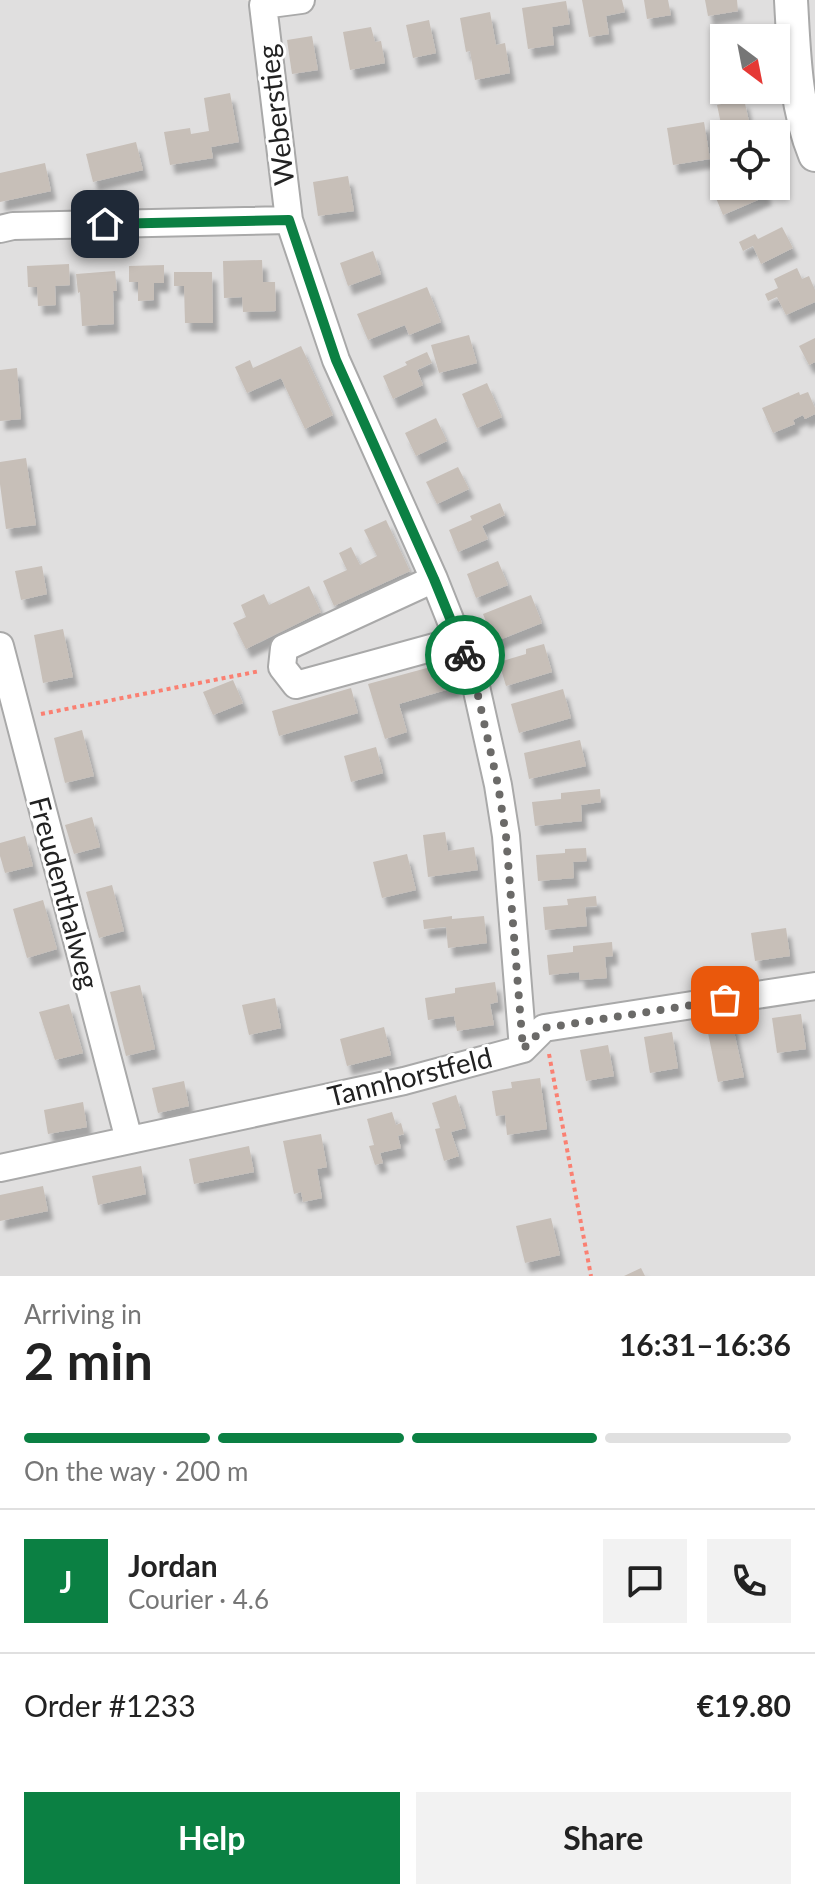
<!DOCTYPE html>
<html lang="en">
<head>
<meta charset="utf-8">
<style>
	body { margin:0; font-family:Lato,sans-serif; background:#f2f2f2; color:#222; height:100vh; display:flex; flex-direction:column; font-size:30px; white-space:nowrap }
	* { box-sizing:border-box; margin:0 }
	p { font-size:26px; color:#767676 }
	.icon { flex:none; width:44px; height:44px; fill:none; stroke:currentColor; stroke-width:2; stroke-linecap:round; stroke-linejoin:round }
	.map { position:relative; height:1276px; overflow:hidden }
	.panel { display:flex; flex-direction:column; background:#fff; flex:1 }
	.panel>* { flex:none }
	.needle { width:52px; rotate:148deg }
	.tools { position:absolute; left:710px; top:24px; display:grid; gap:16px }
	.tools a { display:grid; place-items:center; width:80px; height:80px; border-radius:0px; background:#fff; box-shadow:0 2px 6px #0004; font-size:40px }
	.pin { position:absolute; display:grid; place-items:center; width:68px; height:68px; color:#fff; margin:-34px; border-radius:16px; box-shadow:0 4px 12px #0006 }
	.courier { position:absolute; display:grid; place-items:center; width:80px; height:80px; margin:-40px; border:6px solid #0b8043; border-radius:50%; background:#fff; color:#222; box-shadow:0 2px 10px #0007 }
	.head em { font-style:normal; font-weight:700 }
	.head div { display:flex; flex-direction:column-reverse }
	.head { display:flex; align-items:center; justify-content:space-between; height:136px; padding:0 24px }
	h1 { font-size:52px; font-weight:700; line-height:60px }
	.bar { display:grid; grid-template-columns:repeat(4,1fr); gap:12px 8px; align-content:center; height:96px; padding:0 24px }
	.bar i { height:10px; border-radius:6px; background:#e0e0e0 }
	.bar .active { background:#0b8043 }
	.bar p { grid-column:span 4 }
	.line { display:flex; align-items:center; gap:20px; padding:0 24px; border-top:2px solid #e0e0e0 }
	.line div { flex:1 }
	.round { display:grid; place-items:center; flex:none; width:84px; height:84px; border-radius:0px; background:#f2f2f2 }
	.primary-button { display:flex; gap:16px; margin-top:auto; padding:16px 24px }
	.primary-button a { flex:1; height:92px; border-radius:0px; background:#0b8043; color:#fff; font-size:32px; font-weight:700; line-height:92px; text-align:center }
	.primary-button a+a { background:#f2f2f2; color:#222 }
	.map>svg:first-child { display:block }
	.residential { fill:#e0dfdf; fill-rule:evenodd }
	.building { fill:#c7bfb8; filter:url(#shadow) }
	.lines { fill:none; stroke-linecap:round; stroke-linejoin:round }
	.minor-casing { stroke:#a9a9a9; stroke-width:30 }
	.tertiary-casing { stroke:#a9a9a9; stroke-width:36 }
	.path { stroke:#fa8072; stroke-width:4; stroke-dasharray:4 4; stroke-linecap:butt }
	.minor { stroke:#fff; stroke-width:26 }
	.tertiary { stroke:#fff; stroke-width:32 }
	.done { stroke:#6b6a68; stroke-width:8; stroke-dasharray:0 14.4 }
	.route { stroke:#0b8043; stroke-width:10 }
	.labels { text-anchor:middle; stroke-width:6; stroke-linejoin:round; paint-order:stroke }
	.street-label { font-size:28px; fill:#222; stroke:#fff }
</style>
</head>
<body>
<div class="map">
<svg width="815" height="1276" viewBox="0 0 815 1276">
	<defs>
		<filter id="shadow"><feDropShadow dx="5" dy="9" stdDeviation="2" flood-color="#0004"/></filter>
	</defs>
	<rect width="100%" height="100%" fill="#f2efe9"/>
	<path class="residential" d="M0,0H246L264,5L296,0H815V1276H0ZM724,38H776V90H724ZM724,134H776V186H724Z"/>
	<path class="building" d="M582,0H622L625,12L606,16L609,34L589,37Z
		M644,0H668L671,15L647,19Z
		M705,0H737L738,11L708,16Z
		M566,1L570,24L552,27L554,45L528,49L522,8Z
		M490,12L496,45L505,43L510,73L475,80L470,51L466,52L460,18Z
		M429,20L436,53L413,58L406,25Z
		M371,27L375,42L381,41L385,63L350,70L343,32Z
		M312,36L318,70L292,74L287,40Z
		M230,93L239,142L211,147L213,158L170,165L164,132L190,128L191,134L209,131L204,98Z
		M744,99L750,126L723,133L717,105Z
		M704,122L710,159L673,165L667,128Z
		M136,142L143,170L93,182L86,154Z
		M45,163L51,191L0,202V173Z
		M348,176L354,211L318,216L313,182Z
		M724,180V186H731L733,191L744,186H763L767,196L723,215L716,198L719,197L714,184Z
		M782,227L793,248L761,264L753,246L743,251L739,242L755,234L758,239Z
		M373,251L381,274L348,286L340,263Z
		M262,260L263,282H275L276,311L243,312L242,297L224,298L223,261Z
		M69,264L70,285L55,286L56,305L38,306L37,287H28L27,266Z
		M164,265V283H154V300L138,301V282H129V266Z
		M797,268L802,279L809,276L815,290V302L786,315L777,297L768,301L765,294L778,288L774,279Z
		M115,271L117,291H113L114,324L82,326L80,292L78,293L76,274Z
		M174,272H212L213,323H185L184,286H174Z
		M427,287L441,322L409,335L405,325L368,340L357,314Z
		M469,335L477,363L439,373L431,345Z
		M815,338V362L809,365L799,346Z
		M301,346L333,415L305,429L281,378L247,393L235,367L250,360L253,368Z
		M427,352L432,363L417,370L423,385L393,399L383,376L407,365L405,362Z
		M17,368L21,419L0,421V370Z
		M487,383L502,417L477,428L462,394Z
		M799,392L800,395L808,392L815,408V414L805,419L803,415L793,420L795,424L773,433L762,408Z
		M436,418L447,441L416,456L405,433Z
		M26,458L36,525L6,529L0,484V462Z
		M458,467L469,489L437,504L426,482Z
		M500,503L505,515L482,526L488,539L458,552L449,530L472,520L470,516Z
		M386,520L410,571L334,606L323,581L347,570L339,553L351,547L360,565L377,556L364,530Z
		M498,561L508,585L476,598L467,574Z
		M42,566L47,594L21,600L15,571Z
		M309,586L321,612L246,649L233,623L246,617L241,605L264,594L269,605Z
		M531,595L542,623L494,642L483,614Z
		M63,629L73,677L43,683L34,635Z
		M544,644L552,672L506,686L499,662L526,654V649Z
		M449,662L456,687L399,704L407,732L385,739L368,684Z
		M233,680L243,703L213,715L203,692Z
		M351,688L358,713L279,736L272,711Z
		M563,689L571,718L519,733L511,704Z
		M82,730L94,776L65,783L54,738Z
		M580,740L586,766L529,779L524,753Z
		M376,747L383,773L351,782L344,756Z
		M600,789L601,802L581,805L582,821L535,826L532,802L561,799V793Z
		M92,817L100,847L74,854L65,825Z
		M445,832L448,851L474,847L478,870L428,877L423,835Z
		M25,836L33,866L5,873L0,856V843Z
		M586,848L587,861L573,862L574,878L538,881L536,855L565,853V849Z
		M407,854L416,890L382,898L373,862Z
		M112,885L124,931L99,938L86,892Z
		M596,896L597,906L585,907L587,926L545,930L543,907L568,905L567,899Z
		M43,900L57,949L27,958L13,909Z
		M452,916V919L484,916L487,943L448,948L446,927L424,929L423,920Z
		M786,928L790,956L755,961L751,933Z
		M612,942L613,956L605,957L607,978L580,980L579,972L549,975L547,955L573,952V946Z
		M495,982L498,1002L490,1004L494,1025L457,1031L454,1016L428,1020L425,998L455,993V988Z
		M140,985L155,1049L126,1056L110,992Z
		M275,998L281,1028L249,1035L242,1005Z
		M69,1004L83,1053L55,1060L39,1012Z
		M801,1014L806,1049L777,1053L772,1018Z
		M732,1022L744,1077L718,1082L707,1028Z
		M384,1027L391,1055L347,1066L340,1039Z
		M672,1032L678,1068L650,1073L644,1037Z
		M608,1045L614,1076L586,1081L580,1050Z
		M540,1078L547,1129L507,1135L505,1115L496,1116L492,1091L512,1088L511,1082Z
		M184,1081L189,1106L158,1113L152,1088Z
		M456,1095L466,1128L451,1132L459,1156L444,1161L435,1129L440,1128L432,1103Z
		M83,1102L87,1127L48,1134L44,1110Z
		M392,1112L396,1125L401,1123L404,1134L398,1136L401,1148L380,1153L383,1163L375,1165L369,1146L374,1145L367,1119Z
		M321,1134L327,1167L317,1169L322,1198L303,1202L301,1192L294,1194L283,1141Z
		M249,1146L254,1172L194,1184L189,1159Z
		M141,1166L146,1194L98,1205L92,1176Z
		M43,1186L48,1211L0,1221V1195Z
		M551,1218L560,1255L525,1263L516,1226Z
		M641,1268L645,1276H624Z"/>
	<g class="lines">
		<g class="minor-casing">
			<path id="minor" d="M301,0L263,5L289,220L336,360L434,579L475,682L498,785L506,836L523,1049
				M0,229L13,226L289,220
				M434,579L284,648L282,667L296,685L460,640
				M0,646L129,1140
				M0,1168L404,1081L523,1049L544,1028L815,986"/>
		</g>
		<g class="tertiary-casing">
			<path id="tertiary" d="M791,0C794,53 795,106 815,155"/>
		</g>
		<path class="path" d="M41,714L260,671
			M549,1054L591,1276"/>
		<use href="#minor" class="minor"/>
		<use href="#tertiary" class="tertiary"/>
	</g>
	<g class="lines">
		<path class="done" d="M465,655L475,682L498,785L506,836L523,1049L544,1028L725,1000"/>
		<path class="route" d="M105,224L289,220L336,360L434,579L465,655"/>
	</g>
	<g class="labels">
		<g class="street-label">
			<text transform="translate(276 115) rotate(-97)" y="10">Weberstieg</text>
			<text transform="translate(64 893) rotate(75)" y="10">Freudenthalweg</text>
			<text transform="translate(410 1077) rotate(-14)" y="10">Tannhorstfeld</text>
		</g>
	</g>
</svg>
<div class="tools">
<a><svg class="needle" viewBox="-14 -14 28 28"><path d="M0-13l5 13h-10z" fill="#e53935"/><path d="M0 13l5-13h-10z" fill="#767676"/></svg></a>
<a><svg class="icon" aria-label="locate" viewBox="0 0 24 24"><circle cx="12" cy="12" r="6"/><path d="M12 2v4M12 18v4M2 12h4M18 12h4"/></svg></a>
</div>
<div class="pin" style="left:725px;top:1000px;background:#ea580c"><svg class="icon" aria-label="bag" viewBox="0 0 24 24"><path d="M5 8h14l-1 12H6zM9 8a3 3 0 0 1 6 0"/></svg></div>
<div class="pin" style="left:105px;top:224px;background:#1f2937"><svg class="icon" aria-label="home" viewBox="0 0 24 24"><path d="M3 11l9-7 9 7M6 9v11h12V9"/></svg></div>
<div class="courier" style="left:465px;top:655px"><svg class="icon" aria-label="bike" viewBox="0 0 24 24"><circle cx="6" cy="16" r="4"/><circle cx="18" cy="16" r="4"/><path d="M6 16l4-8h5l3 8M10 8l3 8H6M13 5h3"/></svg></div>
</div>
<section class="panel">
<div class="head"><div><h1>2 min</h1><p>Arriving in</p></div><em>16:31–16:36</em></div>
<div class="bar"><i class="active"></i><i class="active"></i><i class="active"></i><i></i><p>On the way · 200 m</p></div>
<div class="line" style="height:144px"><b class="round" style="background:#0b8043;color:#fff">J</b><div><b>Jordan</b><p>Courier · 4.6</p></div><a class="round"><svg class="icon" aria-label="chat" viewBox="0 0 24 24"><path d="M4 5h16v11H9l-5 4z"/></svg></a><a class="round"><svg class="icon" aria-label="phone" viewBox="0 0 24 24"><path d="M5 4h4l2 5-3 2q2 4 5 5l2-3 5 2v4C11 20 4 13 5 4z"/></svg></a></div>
<div class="line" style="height:104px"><div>Order #1233</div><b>€19.80</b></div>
<div class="primary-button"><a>Help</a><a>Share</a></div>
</section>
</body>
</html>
